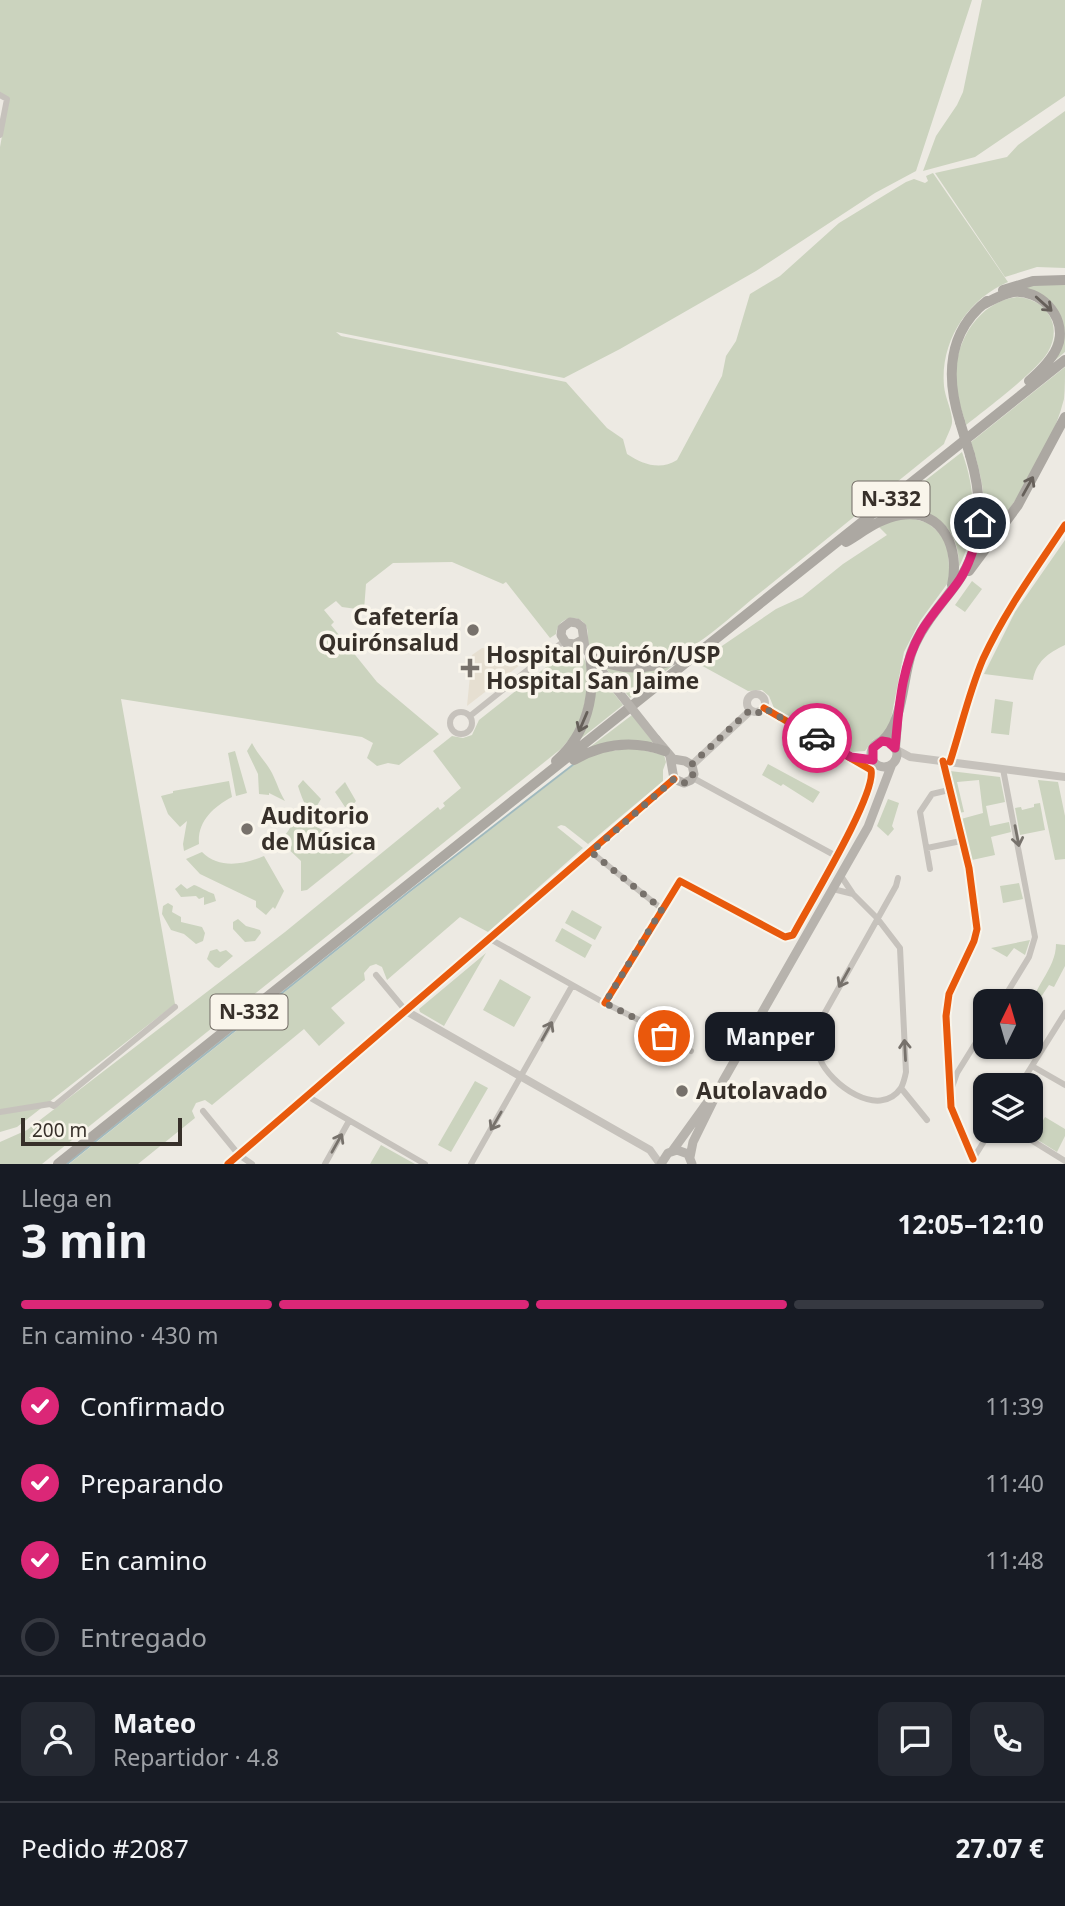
<!DOCTYPE html>
<html lang="es">
<head>
<meta charset="utf-8">
<style>
	body { margin:0; font-family:"Noto Sans",sans-serif; background:#242831; color:#f1f3f6; height:100vh; display:flex; flex-direction:column; font-size:26px; white-space:nowrap }
	* { box-sizing:border-box; margin:0 }
	p { font-size:23px; color:#9ea1a6 }
	.icon { flex:none; width:38px; height:38px; fill:none; stroke:currentColor; stroke-width:2; stroke-linecap:round; stroke-linejoin:round }
	.map { position:relative; height:1164px; overflow:hidden }
	.sheet { display:flex; flex-direction:column; background:#171b24; flex:1 }
	.sheet>* { flex:none }
	.needle { width:46px; rotate:5deg }
	.controls { position:absolute; left:973px; top:989px; display:grid; gap:14px }
	.controls a { display:grid; place-items:center; width:70px; height:70px; border-radius:14px; background:#171b24; box-shadow:0 2px 5px #0004; font-size:35px }
	.scale { position:absolute; left:21px; bottom:18px; width:161px; box-sizing:border-box; padding-left:7px; border:4px solid #37302a; border-top:0; font-size:19px; line-height:24px; white-space:nowrap; color:#37302a; -webkit-text-stroke:5px #f9f5eb; paint-order:stroke }
	.pin { position:absolute; display:grid; place-items:center; width:60px; height:60px; color:#fff; margin:-30px; border:4px solid #fff; border-radius:50%; box-shadow:0 2px 7px #0007 }
	.courier { position:absolute; display:grid; place-items:center; width:70px; height:70px; margin:-35px; border:5px solid #db2777; border-radius:50%; background:#fff; color:#222; box-shadow:0 2px 9px #0007 }
	.bubble { position:absolute; height:49px; border-radius:14px; background:#171b24; box-shadow:0 2px 5px #0004; font-size:23px; font-weight:700; line-height:49px; text-align:center }
	.overview em { font-style:normal; font-weight:700 }
	.overview div { display:flex; flex-direction:column-reverse }
	.overview { display:flex; align-items:center; justify-content:space-between; height:119px; padding:0 21px }
	h1 { font-size:46px; font-weight:700; line-height:52px }
	.bar { display:grid; grid-template-columns:repeat(4,1fr); gap:10px 7px; align-content:center; height:84px; padding:0 21px }
	.bar i { height:9px; border-radius:5px; background:#363941 }
	.bar .on { background:#db2777 }
	.bar p { grid-column:span 4 }
	.line { display:flex; align-items:center; gap:18px; padding:0 21px; border-top:2px solid #363941 }
	.line div { flex:1 }
	.round { display:grid; place-items:center; flex:none; width:74px; height:74px; border-radius:14px; background:#242831 }
	ol { padding:0 21px; list-style:none }
	li { display:flex; align-items:center; gap:21px; height:77px }
	li p { margin-inline-start:auto }
	li .icon { padding:7px; border-radius:50%; background:#db2777; color:#fff; stroke-width:4 }
	li:last-child { color:#9ea1a6 }
	li i { width:38px; height:38px; border:4px solid #363941; border-radius:50% }
	.map>svg:first-child { display:block }
	.green { fill:#cbd3be }
	.plaza { fill:#e6dfd1 }
	.lines { fill:none; stroke-linecap:round; stroke-linejoin:round }
	.stream { stroke:#a0b9bd; stroke-width:2 }
	.minor { stroke:#c6c2bc; stroke-width:6 }
	.tertiary { stroke:#c6c2bc; stroke-width:8 }
	.secondary { stroke:#b7b3ad; stroke-width:9 }
	.trunk { stroke:#aca8a2; stroke-width:10 }
	.secondary-bridge { stroke:#b7b3ad; stroke-width:9 }
	.trunk-bridge { stroke:#aca8a2; stroke-width:10 }
	.cycleway-casing { stroke:#f9f5eb; stroke-width:11 }
	.cycleway { stroke:#e8590c; stroke-width:7 }
	.oneway { stroke:#66605a }
	.oneway2 { stroke:#77726c }
	.done { stroke:#77716b; stroke-width:7; stroke-dasharray:0 12.6 }
	.route { stroke:#db2777; stroke-width:9 }
	.poi-dot { fill:#77716b; stroke:#f9f5eb; stroke-width:2.5 }
	.labels { text-anchor:middle; stroke-width:7; stroke-linejoin:round; paint-order:stroke }
	.shield { fill:#f9f5eb; stroke:#716b64; stroke-width:2 }
	.shield-label { font-size:21px; font-weight:bold; fill:#37302a }
	.poi-label { font-size:23px; font-weight:bold; fill:#37302a; stroke:#f9f5eb; text-anchor:start }
</style>
</head>
<body>
<div class="map">
<svg width="1065" height="1164" viewBox="0 0 1065 1164">
	<rect width="100%" height="100%" fill="#edeae3"/>
	<path class="green" d="M0,0H972L916,171L875,193L756,271L620,349L564,378L336,332L341,336L566,382L607,428L623,439L627,454C642,464 660,471 677,460L722,376L726,356L736,341L750,294L780,276L839,223L906,182L914,179L925,183L928,181L926,176L933,173L1008,282C968,299 940,341 944,386C945,398 953,412 952,423C951,429 946,438 944,444C883,493 822,543 761,592C738,610 706,641 680,653C652,666 605,671 587,642C589,631 588,622 576,618C565,617 557,623 556,634L550,638L506,582L503,584L452,562L393,563L366,584L364,610L342,607L336,601L324,610L334,622L331,625L377,682L439,734L399,765L388,763L377,766L367,758L373,743L362,737L121,699L175,1004L17,1127L0,1132V147L9,98L0,93Z
		M982,0H1065V96L975,157L923,171L936,136L957,105L963,92Z
		M1065,111V268L1037,267L1005,277L935,173L1007,157L1018,145Z
		M1065,283V352L1046,368L1060,318L1021,286Z
		M1017,297C1030,298 1042,303 1049,315C1056,326 1055,340 1048,352C1037,371 986,409 966,425C963,413 958,401 956,388C951,349 975,302 1017,297Z
		M1065,367C1065,377 1065,389 1064,399C1050,454 1014,503 981,549C989,510 983,479 971,442Z
		M962,452C976,491 978,529 959,567C960,520 923,503 882,514Z
		M911,518L928,523L947,540L950,580L920,621L904,652L890,724L882,736L873,740L865,751L852,752L774,708L769,696L762,690L748,691L697,663L776,609L802,597L843,564L887,535L878,526L888,521Z
		M1065,540V645C1048,653 1036,662 1033,680L984,674L1015,612Z
		M972,581L982,589L965,612L955,605Z
		M569,649C600,652 585,707 578,726C575,734 567,741 562,748L42,1164H0V1142L27,1130L285,932L438,807L440,810L445,806L443,803L461,788L433,751L452,736L463,738L472,735L479,720Z
		M675,664L630,698L603,665Z
		M597,672L623,705L579,740L596,673Z
		M995,699L1013,702L1009,735L991,733Z
		M632,715L653,742L651,743L590,747Z
		M252,743C258,755 267,763 272,773C277,783 279,791 285,801L269,793V795L259,794L258,774L247,751Z
		M633,748L664,755L666,762L663,770V781L588,844L565,826L561,825L557,827L583,848L488,932L460,917L387,980L382,967L376,964L370,966L364,973L365,980L331,1008L345,1023L319,1046L304,1029L212,1105L205,1100L196,1103L192,1111L195,1118L138,1164H69L428,878L579,761L597,753Z
		M235,751L247,793L236,796L228,753Z
		M768,764L820,792L813,803L783,784L781,786L762,775Z
		M950,771L1000,777L1005,802L986,806L990,826L1009,822L1011,832L991,837L995,855L972,860L961,819L983,813L979,780L957,782L964,812L959,813Z
		M303,780L321,799L315,809L307,807C304,804 300,792 298,786Z
		M1038,780L1058,782L1065,816V859L1055,860Z
		M229,781L232,797C213,807 197,822 199,844L184,851L183,844L187,821L180,827L168,814L161,796L173,793V791Z
		M345,782L356,801L352,806L345,807L335,792Z
		M888,799L899,803L892,826L894,829L888,836L877,826Z
		M1040,803L1045,830L1020,835L1015,808L1021,807L1022,810L1034,807V804Z
		M291,810C300,820 314,825 326,832C337,838 345,845 357,850L307,890L301,891V861L280,841C288,831 295,826 291,810Z
		M202,852C219,869 243,865 264,856L284,891L275,909L273,907L266,915L256,907V901L200,874L186,859Z
		M1019,883L1023,899L1003,903L1000,886Z
		M181,884L187,889L194,885C198,886 208,892 214,894L216,901L204,905V897L199,899L196,896L181,897L175,889Z
		M168,903L173,906L172,912L181,917V922L202,927L205,933L203,941L196,944L184,934L171,930L162,914L163,906Z
		M572,910L602,927L595,940L565,923Z
		M238,919L246,926L260,930L261,933L255,941L245,942L233,929V922Z
		M562,928L592,945L585,958L555,941Z
		M1030,940L1025,955L1014,948L1007,957L991,948Z
		M1056,944L1065,945V966L1054,987L1049,985L1031,1012C1031,988 1056,970 1056,944Z
		M217,949L220,952L226,950L233,956L219,968L215,967L207,959L210,951Z
		M486,953L444,1026L420,1012L419,1009Z
		M500,979L531,997L514,1027L483,1010Z
		M475,1081L488,1088L451,1152L438,1145Z
		M1045,1117L1065,1129V1136L1057,1152L1033,1137Z
		M381,1145L415,1164H370Z"/>
	<path class="plaza" d="M482,648L534,654L467,706L472,655Z"/>
	<g class="lines">
		<path class="stream" d="M67,1164L410,891L574,764"/>
		<path class="minor" d="M0,95L7,99L0,135
			M450 723a11 11 0 1 1 22 0a11 11 0 1 1-22 0Z
			M470,716L564,641
			M943,761L969,868L977,929L974,941L949,994L946,1016L951,1107L973,1159
			M950,762C961,728 969,692 983,659C1005,611 1036,569 1065,525
			M693,778L836,856
			M927,848L961,841
			M591,852L662,909
			M930,869L920,812L932,794L949,790
			M841,876L853,894L877,918L900,948L906,1072C905,1077 903,1084 901,1088C879,1120 830,1084 820,1059C815,1045 818,1030 823,1016L896,886L898,878
			M833,889L853,894
			M490,939L601,1001L649,1025L691,1051
			M376,975L406,1011
			M1002,1001L1029,957L1035,937L1003,769
			M605,1003L680,881L785,937L793,935L862,808L872,775L869,768L854,758
			M1032,1066L1065,1085
			M1020,1085L1065,1013
			M901,1088L927,1120
			M951,1090L957,1073L985,1028
			M307,1096L425,1164
			M203,1111L239,1155L252,1164
			M0,1112L50,1104L54,1106L175,1007
			M1015,1130L1065,1161
			M973,1159L991,1130
			M325,1164L349,1121
			M471,1164L572,986"/>
		<path class="tertiary" d="M747 703a9 9 0 1 1 18 0a9 9 0 1 1-18 0Z
			M764,708L851,757L873,760
			M897,750L910,757L1065,777
			M692,765L750,711
			M406,1011L643,1146L650,1150L660,1164
			M228,1164L674,779"/>
		<path class="secondary" d="M582,640L575,644L566,643L561,635L562,628L570,622L577,623L582,627L585,648L602,671
			M656,739L673,759L685,761L692,765L694,774L691,780L684,783L674,779L670,756
			M871 754a13 13 0 1 1 26 0a13 13 0 1 1-26 0Z
			M673,1150L712,1096
			M690,1157L693,1142L723,1081L868,827L892,764
			M661,1164L668,1153L677,1150L688,1154L692,1164"/>
		<path class="trunk" d="M1003,290L1033,281L1065,280
			M982,305C992,300 1002,294 1013,292C1040,289 1065,315 1059,342C1055,357 1040,371 1029,381
			M960,422C946,378 947,332 987,301
			M846,542C863,532 880,518 900,515C944,508 960,550 952,585
			M969,571L1018,505L1065,417
			M590,656C624,675 662,669 694,650
			M882,741C904,722 902,678 912,651C922,625 941,605 957,583C985,544 983,499 970,455
			M895,748L897,723
			M574,760C603,743 634,740 665,751
			M556,761C587,734 596,695 590,656
			M58,1164L1065,360"/>
		<path class="secondary-bridge" d="M602,671L656,739"/>
		<path class="trunk-bridge" d="M960,422L970,455"/>
		<g class="cycleway-casing">
			<path id="cycleway" d="M943,761L969,868L977,929L974,941L949,994L946,1016L951,1107L973,1159
				M950,762C961,728 969,692 983,659C1005,611 1036,569 1065,525
				M605,1003L680,881L785,937L793,935C807,908 877,794 871,770L764,708
				M228,1164L674,779"/>
		</g>
		<use href="#cycleway" class="cycleway"/>
	</g>
	<defs><path id="oneway-shaft" d="M-6 0H5M1.5-3L5.5 0L1.5 3" fill="none" stroke-width="1.6" stroke-linecap="round" stroke-linejoin="round" transform="scale(1.75)"/></defs>
	<g class="oneway">
		<use href="#oneway-shaft" transform="translate(1044 304) rotate(42)"/>
		<use href="#oneway-shaft" transform="translate(1028 486) rotate(-61)"/>
		<use href="#oneway-shaft" transform="translate(583 722) rotate(113)"/>
	</g>
	<g class="oneway2">
		<use href="#oneway-shaft" transform="translate(1017 836) rotate(79)"/>
		<use href="#oneway-shaft" transform="translate(844 978) rotate(119)"/>
		<use href="#oneway-shaft" transform="translate(547 1031) rotate(-61)"/>
		<use href="#oneway-shaft" transform="translate(905 1050) rotate(-93)"/>
		<use href="#oneway-shaft" transform="translate(496 1121) rotate(120)"/>
		<use href="#oneway-shaft" transform="translate(337 1143) rotate(-61)"/>
	</g>
	<g class="lines">
		<path class="done" d="M664,1036L649,1025L605,1003L662,909L591,852L674,779L684,783L691,780L694,771L691,765L750,710L758,713L764,708L817,738"/>
		<path class="route" d="M817,738L851,757L873,760V748L882,741L888,742L895,748C899,708 901,667 921,632C932,613 948,597 960,579C971,562 976,543 980,523"/>
	</g>
	<g class="poi-dot">
		<circle cx="473" cy="630" r="7"/>
		<path d="M466.5 657.5h7v7h7v7h-7v7h-7v-7h-7v-7h7z"/>
		<circle cx="247" cy="829" r="7"/>
		<circle cx="682" cy="1091" r="7"/>
	</g>
	<g class="labels">
		<g class="shield">
			<rect x="852.5" y="481.5" width="77" height="35" rx="5"/>
			<rect x="210.5" y="994.5" width="77" height="35" rx="5"/>
		</g>
		<g class="shield-label">
			<text x="891" y="506">N-332</text>
			<text x="249" y="1019">N-332</text>
		</g>
		<g class="poi-label">
			<text x="459" y="625" text-anchor="end">Cafetería<tspan x="459" dy="26">Quirónsalud</tspan></text>
			<text x="486" y="663">Hospital Quirón/USP<tspan x="486" dy="26">Hospital San Jaime</tspan></text>
			<text x="261" y="824">Auditorio<tspan x="261" dy="26">de Música</tspan></text>
			<text x="696" y="1099">Autolavado</text>
		</g>
	</g>
</svg>
<div class="controls">
<a><svg class="needle" viewBox="-14 -14 28 28"><path d="M0-13l5 13h-10z" fill="#e53935"/><path d="M0 13l5-13h-10z" fill="#9ea1a6"/></svg></a>
<a><svg class="icon" aria-label="layers" viewBox="0 0 24 24"><path d="M12 4l9 5-9 5-9-5zM3 14l9 5 9-5"/></svg></a>
</div>
<div class="scale">200 m</div>
<div class="pin" style="left:664px;top:1036px;background:#ea580c"><svg class="icon" aria-label="bag" viewBox="0 0 24 24"><path d="M5 8h14l-1 12H6zM9 8a3 3 0 0 1 6 0"/></svg></div>
<div class="pin" style="left:980px;top:523px;background:#1f2937"><svg class="icon" aria-label="home" viewBox="0 0 24 24"><path d="M3 11l9-7 9 7M6 9v11h12V9"/></svg></div>
<div class="courier" style="left:817px;top:738px"><svg class="icon" aria-label="car" viewBox="0 0 24 24"><path d="M5 17H2v-5l4-1 3-4h7l3 4 3 1v5h-3M9 17h6M6 11h13"/><circle cx="7" cy="17" r="2"/><circle cx="17" cy="17" r="2"/></svg></div>
<div class="bubble" style="left:705px;top:1012px;width:130px">Manper</div>
</div>
<section class="sheet">
<div class="overview"><div><h1>3 min</h1><p>Llega en</p></div><em>12:05–12:10</em></div>
<div class="bar"><i class="on"></i><i class="on"></i><i class="on"></i><i></i><p>En camino · 430 m</p></div>
<ol>
<li><svg class="icon" aria-label="check" viewBox="0 0 24 24"><path d="M5 12l5 5 9-10"/></svg>Confirmado<p>11:39</p></li>
<li><svg class="icon" aria-label="check" viewBox="0 0 24 24"><path d="M5 12l5 5 9-10"/></svg>Preparando<p>11:40</p></li>
<li><svg class="icon" aria-label="check" viewBox="0 0 24 24"><path d="M5 12l5 5 9-10"/></svg>En camino<p>11:48</p></li>
<li><i></i>Entregado</li>
</ol>
<div class="line" style="height:126px"><a class="round"><svg class="icon" aria-label="person" viewBox="0 0 24 24"><circle cx="12" cy="8" r="4"/><path d="M4 21q1-7 8-7t8 7"/></svg></a><div><b>Mateo</b><p>Repartidor · 4.8</p></div><a class="round"><svg class="icon" aria-label="chat" viewBox="0 0 24 24"><path d="M4 5h16v11H9l-5 4z"/></svg></a><a class="round"><svg class="icon" aria-label="phone" viewBox="0 0 24 24"><path d="M5 4h4l2 5-3 2q2 4 5 5l2-3 5 2v4C11 20 4 13 5 4z"/></svg></a></div>
<div class="line" style="height:91px"><div>Pedido #2087</div><b>27.07 €</b></div>
</section>
</body>
</html>
